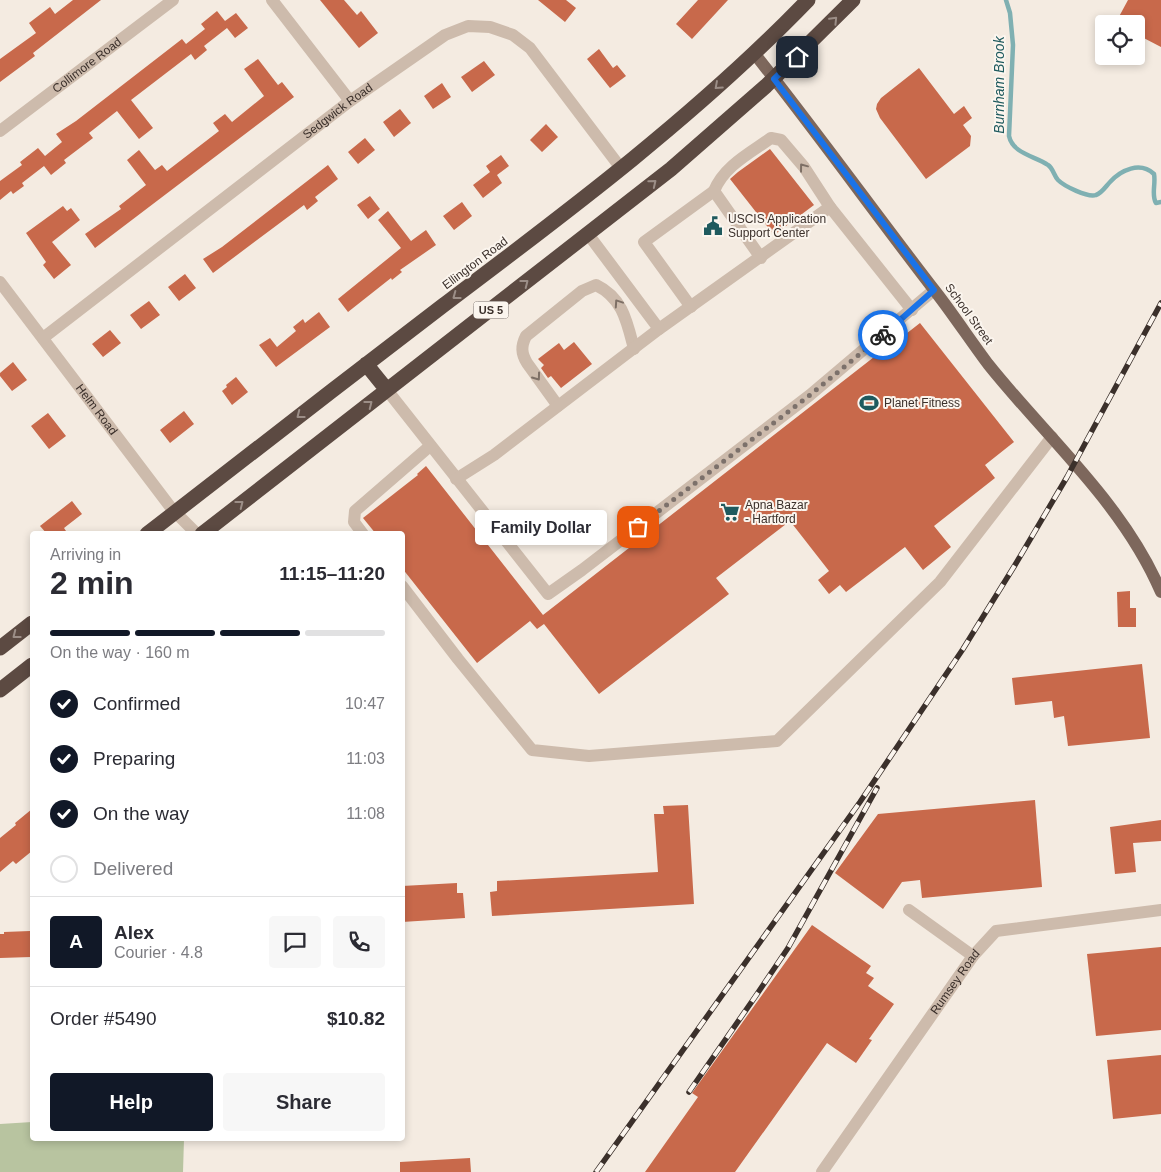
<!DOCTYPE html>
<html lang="en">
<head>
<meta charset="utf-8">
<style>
	body { margin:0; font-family:Arial,sans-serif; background:#f7f7f7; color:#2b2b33; height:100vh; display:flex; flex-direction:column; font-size:19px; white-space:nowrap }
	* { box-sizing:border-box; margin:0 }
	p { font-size:16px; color:#7c7c81 }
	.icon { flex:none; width:28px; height:28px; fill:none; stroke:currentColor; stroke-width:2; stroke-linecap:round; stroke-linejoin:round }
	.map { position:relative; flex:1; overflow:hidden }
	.drawer { position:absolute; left:30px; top:531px; width:375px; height:610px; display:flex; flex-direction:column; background:#fff; border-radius:5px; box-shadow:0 2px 8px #0003 }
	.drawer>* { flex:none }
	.buttons { position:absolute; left:1095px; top:15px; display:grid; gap:10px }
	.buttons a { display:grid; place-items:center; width:50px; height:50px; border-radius:5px; background:#fff; box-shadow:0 2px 8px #0003; font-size:25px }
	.pin { position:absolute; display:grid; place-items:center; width:42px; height:42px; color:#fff; margin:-21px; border-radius:10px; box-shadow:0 2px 8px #0006 }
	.courier { position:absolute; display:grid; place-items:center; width:50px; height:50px; margin:-25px; border:4px solid #1a73e8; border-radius:50%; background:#fff; color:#222; box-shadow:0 1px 6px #0007 }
	.bubble { position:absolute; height:35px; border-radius:5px; background:#fff; box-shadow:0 2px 8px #0003; font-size:16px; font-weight:700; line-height:35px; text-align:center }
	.overview em { font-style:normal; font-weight:700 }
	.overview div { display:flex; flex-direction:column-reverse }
	.overview { display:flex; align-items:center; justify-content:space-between; height:85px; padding:0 20px }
	h1 { font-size:32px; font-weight:700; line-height:38px }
	.bar { display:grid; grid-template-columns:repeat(4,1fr); gap:8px 5px; align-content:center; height:60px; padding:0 20px }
	.bar i { height:6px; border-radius:4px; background:#e1e1e2 }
	.bar .active { background:#111827 }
	.bar p { grid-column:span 4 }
	.line { display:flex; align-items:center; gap:12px; padding:0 20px; border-top:1px solid #e1e1e2 }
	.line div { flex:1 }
	.round { display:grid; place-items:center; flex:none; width:52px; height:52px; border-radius:5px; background:#f7f7f7 }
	ol { padding:0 20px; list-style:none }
	li { display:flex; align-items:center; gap:15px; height:55px }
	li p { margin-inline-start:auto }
	li .icon { padding:5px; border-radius:50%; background:#111827; color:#fff; stroke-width:4 }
	li:last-child { color:#7c7c81 }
	li i { width:28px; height:28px; border:2px solid #e1e1e2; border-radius:50% }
	.cta { display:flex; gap:10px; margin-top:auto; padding:10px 20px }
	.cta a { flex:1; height:58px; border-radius:5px; background:#111827; color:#fff; font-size:20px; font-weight:700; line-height:58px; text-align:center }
	.cta a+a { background:#f7f7f7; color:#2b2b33 }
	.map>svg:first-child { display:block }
	.green { fill:#b8c4a0 }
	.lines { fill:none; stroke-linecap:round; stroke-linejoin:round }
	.stream { stroke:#7fb0b2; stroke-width:4.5 }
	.building { fill:#c8694b }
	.minor { stroke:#cdbbac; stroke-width:12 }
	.major { stroke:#7d675c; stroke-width:12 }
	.highway { stroke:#5c4a42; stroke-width:15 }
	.rail-casing { stroke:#3b302b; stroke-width:5.5 }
	.rail { stroke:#fbf5ee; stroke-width:4; stroke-dasharray:11; stroke-linecap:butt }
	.oneway { stroke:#9c8e87 }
	.oneway2 { stroke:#7d6f65 }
	.done { stroke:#7c716b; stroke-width:5; stroke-dasharray:0 9 }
	.route { stroke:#1a73e8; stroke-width:6 }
	.labels { text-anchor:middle; stroke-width:4; stroke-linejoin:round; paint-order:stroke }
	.shield { fill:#fbf5ee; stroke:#756b66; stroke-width:1 }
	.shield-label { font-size:11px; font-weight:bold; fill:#3b302b }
	.street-label { font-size:12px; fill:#3b302b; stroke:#fbf5ee }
	.poi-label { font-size:12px; fill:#3b302b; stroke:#fbf5ee; text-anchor:start }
	.water-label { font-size:14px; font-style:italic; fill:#1f5a5e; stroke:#fbf5ee }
</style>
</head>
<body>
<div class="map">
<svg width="1161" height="1172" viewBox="0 0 1161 1172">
	<rect width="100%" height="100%" fill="#f4ebe1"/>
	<path class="green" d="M32,1122V1139H184L183,1172H0V1124Z"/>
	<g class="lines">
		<path class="stream" d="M1006,0L1010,13L1013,45L1009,136C1013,154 1035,156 1048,165C1053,168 1054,176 1058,180C1064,186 1088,198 1096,195C1102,193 1106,186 1110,182C1121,170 1140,161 1154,174C1156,184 1151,195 1156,203L1161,202"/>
	</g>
	<path class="building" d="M73,0H101L33,53L35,56L0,82V59L36,33L29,23L50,7L55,14Z
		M320,0H344L357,15L361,11L378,33L359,48Z
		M538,0H566L576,8L565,22Z
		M698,0H728L692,39L676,24Z
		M1128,0H1161V47L1136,34V24H1115Z
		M217,11L225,21L236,13L248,28L235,38L227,28L204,46L207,50L195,60L191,54L131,100L153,128L139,139L117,111L89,133L93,138L64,160L66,163L51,175L44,166L22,183L24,186L13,194L11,191L0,200V181L22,165L20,162L38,148L45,156L62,142L56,134L76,121L182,39L186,44L205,29L201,24Z
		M599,49L613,68L617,65L626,76L610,88L587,59Z
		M258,59L278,85L282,82L294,97L95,248L85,234L121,209L119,206L146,185L127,160L139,150L155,170L162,165L167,171L219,131L213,123L225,114L232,122L264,96L244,69Z
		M484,61L495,75L472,92L461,77Z
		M919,68L954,114L964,106L972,118L963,125L971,136L970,146L926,179L880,118L876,109L877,104L881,98Z
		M442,83L451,97L433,109L424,96Z
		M400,109L411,123L394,137L383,122Z
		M546,124L558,137L542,152L530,140Z
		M365,138L375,150L358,164L348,152Z
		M770,149L814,205L774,235L730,179L738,172Z
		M501,155L509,166L497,175L502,183L483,198L473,185L490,172L486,166Z
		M328,165L338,179L315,197L318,201L307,210L304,205L213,273L203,259L222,247Z
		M370,196L380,209L368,219L357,205Z
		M462,202L472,216L454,230L443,216Z
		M63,206L67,211L71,208L80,220L52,242L71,265L54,279L43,265L46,262L26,233Z
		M388,211L411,241L426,230L436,245L400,270L402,272L392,280L391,278L348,312L338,299L401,248L378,220Z
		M185,274L196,288L179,301L168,287Z
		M149,301L160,315L141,329L130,315Z
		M319,312L330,327L276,367L259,345L270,338L277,347L296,331L293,327L303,319L305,323Z
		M920,323L1014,442L985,465L995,478L934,526L951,547L923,570L905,547L846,592L840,585L829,594L818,580L829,571L790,521L716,578L729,594L599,694L544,624L537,629L530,621L477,663L402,568V534H376L363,518L418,475L417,474L426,466L543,615L892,343L893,344Z
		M110,330L121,343L103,357L92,344Z
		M574,342L592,364L561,388L551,376L548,378L541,368L544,365L538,359L559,343L564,350Z
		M13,362L27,380L12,391L0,376V373Z
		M236,377L248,392L232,405L222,391L227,387L226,385Z
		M184,411L194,424L170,443L160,430Z
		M48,413L66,436L49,449L31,426Z
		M72,501L82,514L64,528L68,534H47L40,526Z
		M1130,591V608H1136V627H1118L1117,592Z
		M1142,664L1150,738L1068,746L1064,716L1054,718L1052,701L1015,705L1012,678Z
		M1035,800L1042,887L922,898L920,880L902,882L883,909L835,873L878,814Z
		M688,805L694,904L492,916L490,892L497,891V881L658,872L654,814H664L663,806Z
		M32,809V851L16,864L13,861L0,872V838L16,825L15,823Z
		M1161,820V841L1133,843L1136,872L1115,874L1110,827Z
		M457,883V893H463L465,918L402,922V886Z
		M812,925L871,966L866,973L874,978L868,986L894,1004L869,1039L872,1040L856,1063L827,1043L735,1172H645L698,1097L692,1093Z
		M30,931L31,957L0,958V934H4V932Z
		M1161,947V1030L1096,1036L1087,954Z
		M1161,1055V1114L1113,1119L1107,1060Z
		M470,1158L471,1172H400V1162Z"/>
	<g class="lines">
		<g class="minor">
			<path d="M272,0L350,101"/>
			<path id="s1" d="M0,131L173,0"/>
			<path d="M714,191C724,166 750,153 771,138L781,140L804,167L830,207"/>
			<path id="s2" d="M0,282L172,509L197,534"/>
			<path d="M691,307L644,242L714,191L761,258"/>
			<path d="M659,329L830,207L912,310"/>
			<path id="s3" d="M43,338L350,101L445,35L468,26L490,27L513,35L530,48L620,167"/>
			<path d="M387,390L548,594L582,570L810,395L934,290"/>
			<path d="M558,406L527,363C521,353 521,346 526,336L582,291L596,285C623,298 627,322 634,349"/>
			<path d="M456,479L494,455L659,329L588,234"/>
			<path d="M363,534L354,522L355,511L430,446"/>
			<path d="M402,586L458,659L532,750L589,756L777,741L940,582L1052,437"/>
			<path d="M909,910L973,956"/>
			<path id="s4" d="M822,1172L973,956L996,931L1161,910"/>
		</g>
		<path class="major" d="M754,53C816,131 874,212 935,291C953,314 970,340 988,364C1047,438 1123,503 1161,592"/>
		<path class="highway" d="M366,364L387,390
			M147,534C247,457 345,380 445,304C570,210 699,113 808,0
			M202,534L671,169L766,86L853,0
			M0,648L32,623
			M0,690L32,665"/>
		<g class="rail-casing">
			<path id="rail" d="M689,1092L755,997L788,948L877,788
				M596,1172L860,802L963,649L1015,565L1067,477L1161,303"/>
		</g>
		<use href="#rail" class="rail"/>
	</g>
	<defs><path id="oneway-chevron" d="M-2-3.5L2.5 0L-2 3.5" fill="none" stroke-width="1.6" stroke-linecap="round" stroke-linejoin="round" transform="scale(1.25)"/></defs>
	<g class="oneway">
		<use href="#oneway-chevron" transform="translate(834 20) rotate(-46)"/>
		<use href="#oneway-chevron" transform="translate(718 86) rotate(138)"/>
		<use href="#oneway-chevron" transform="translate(653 183) rotate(-39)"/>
		<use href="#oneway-chevron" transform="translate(525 283) rotate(-38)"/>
		<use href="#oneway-chevron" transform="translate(456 296) rotate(143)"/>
		<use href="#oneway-chevron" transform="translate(369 404) rotate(-38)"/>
		<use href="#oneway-chevron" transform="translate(300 415) rotate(142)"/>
		<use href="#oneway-chevron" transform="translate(240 504) rotate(-38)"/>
		<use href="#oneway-chevron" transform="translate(16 635) rotate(142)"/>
	</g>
	<g class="oneway2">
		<use href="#oneway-chevron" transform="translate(803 167) rotate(-127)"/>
		<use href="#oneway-chevron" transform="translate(618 303) rotate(-124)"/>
		<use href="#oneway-chevron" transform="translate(537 377) rotate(54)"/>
	</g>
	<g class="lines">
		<path class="done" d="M638,527L810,395L883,335"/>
		<path class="route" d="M797,57L774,79L934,290L883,335"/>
	</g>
	<defs>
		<g id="civic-bare" transform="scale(1.5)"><path d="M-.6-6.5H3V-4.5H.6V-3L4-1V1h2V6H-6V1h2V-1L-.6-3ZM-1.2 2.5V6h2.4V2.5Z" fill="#1f5a5e" stroke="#fbf5ee" stroke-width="2.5" paint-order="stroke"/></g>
		<g id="stadium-bare" transform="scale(1.5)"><path d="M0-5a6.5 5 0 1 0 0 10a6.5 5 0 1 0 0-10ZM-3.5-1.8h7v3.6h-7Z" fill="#1f5a5e" stroke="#fbf5ee" stroke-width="2.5" paint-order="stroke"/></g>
		<g id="supermarket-bare" transform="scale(1.5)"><path d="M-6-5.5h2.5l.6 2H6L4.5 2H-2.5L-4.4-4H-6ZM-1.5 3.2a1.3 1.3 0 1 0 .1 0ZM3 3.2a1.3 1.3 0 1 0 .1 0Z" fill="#1f5a5e" stroke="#fbf5ee" stroke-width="2.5" paint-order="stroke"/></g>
	</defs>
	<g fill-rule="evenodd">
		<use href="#civic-bare" x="713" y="226"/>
		<use href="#stadium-bare" x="869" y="403"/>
		<use href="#supermarket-bare" x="730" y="512"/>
	</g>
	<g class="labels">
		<rect class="shield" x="473.5" y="301.5" width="35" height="17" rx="4"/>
		<g class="shield-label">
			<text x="491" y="314">US 5</text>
		</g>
		<g class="street-label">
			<text dy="4" stroke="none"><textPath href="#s1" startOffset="109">Collimore Road</textPath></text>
			<text dy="4" stroke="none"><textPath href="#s3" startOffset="372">Sedgwick Road</textPath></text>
			<text transform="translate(475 263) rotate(-37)" y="4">Ellington Road</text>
			<text transform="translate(969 314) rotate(54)" y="4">School Street</text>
			<text dy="4" stroke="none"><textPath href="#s2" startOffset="160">Helm Road</textPath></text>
			<text dy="4" stroke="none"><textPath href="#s4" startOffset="232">Rumsey Road</textPath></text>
		</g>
		<g class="poi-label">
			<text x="728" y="223">USCIS Application<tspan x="728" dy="14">Support Center</tspan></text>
			<text x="884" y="407">Planet Fitness</text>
			<text x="745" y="509">Apna Bazar<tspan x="745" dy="14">- Hartford</tspan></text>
		</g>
		<g class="water-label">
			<text transform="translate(999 85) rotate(-90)" y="5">Burnham Brook</text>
		</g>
	</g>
</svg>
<div class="buttons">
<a><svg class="icon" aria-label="locate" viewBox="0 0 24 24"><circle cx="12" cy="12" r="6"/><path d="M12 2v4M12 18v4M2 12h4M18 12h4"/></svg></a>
</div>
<div class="pin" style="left:638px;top:527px;background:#ea580c"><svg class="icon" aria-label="bag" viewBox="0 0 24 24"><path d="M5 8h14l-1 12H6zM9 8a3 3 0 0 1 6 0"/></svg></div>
<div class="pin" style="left:797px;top:57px;background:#1f2937"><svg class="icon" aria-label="home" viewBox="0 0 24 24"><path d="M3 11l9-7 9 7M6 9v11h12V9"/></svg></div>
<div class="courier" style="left:883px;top:335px"><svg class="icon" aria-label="bike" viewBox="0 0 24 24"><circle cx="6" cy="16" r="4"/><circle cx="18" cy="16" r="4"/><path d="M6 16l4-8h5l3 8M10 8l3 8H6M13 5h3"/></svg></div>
<div class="bubble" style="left:475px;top:510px;width:132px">Family Dollar</div>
<section class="drawer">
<div class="overview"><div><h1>2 min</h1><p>Arriving in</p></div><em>11:15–11:20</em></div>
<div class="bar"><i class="active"></i><i class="active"></i><i class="active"></i><i></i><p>On the way · 160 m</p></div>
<ol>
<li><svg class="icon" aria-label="check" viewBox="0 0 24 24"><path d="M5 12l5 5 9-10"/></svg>Confirmed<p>10:47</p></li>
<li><svg class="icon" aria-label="check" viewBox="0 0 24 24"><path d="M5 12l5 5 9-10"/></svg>Preparing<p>11:03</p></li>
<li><svg class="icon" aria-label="check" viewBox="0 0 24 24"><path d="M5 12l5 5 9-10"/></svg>On the way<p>11:08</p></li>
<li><i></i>Delivered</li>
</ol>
<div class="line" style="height:90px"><b class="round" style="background:#111827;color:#fff">A</b><div><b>Alex</b><p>Courier · 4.8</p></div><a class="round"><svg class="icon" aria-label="chat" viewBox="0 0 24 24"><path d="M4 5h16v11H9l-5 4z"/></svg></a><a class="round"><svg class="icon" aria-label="phone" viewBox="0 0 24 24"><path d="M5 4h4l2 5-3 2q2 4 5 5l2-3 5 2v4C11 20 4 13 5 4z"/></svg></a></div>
<div class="line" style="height:65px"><div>Order #5490</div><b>$10.82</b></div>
<div class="cta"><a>Help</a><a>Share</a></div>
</section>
</div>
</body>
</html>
